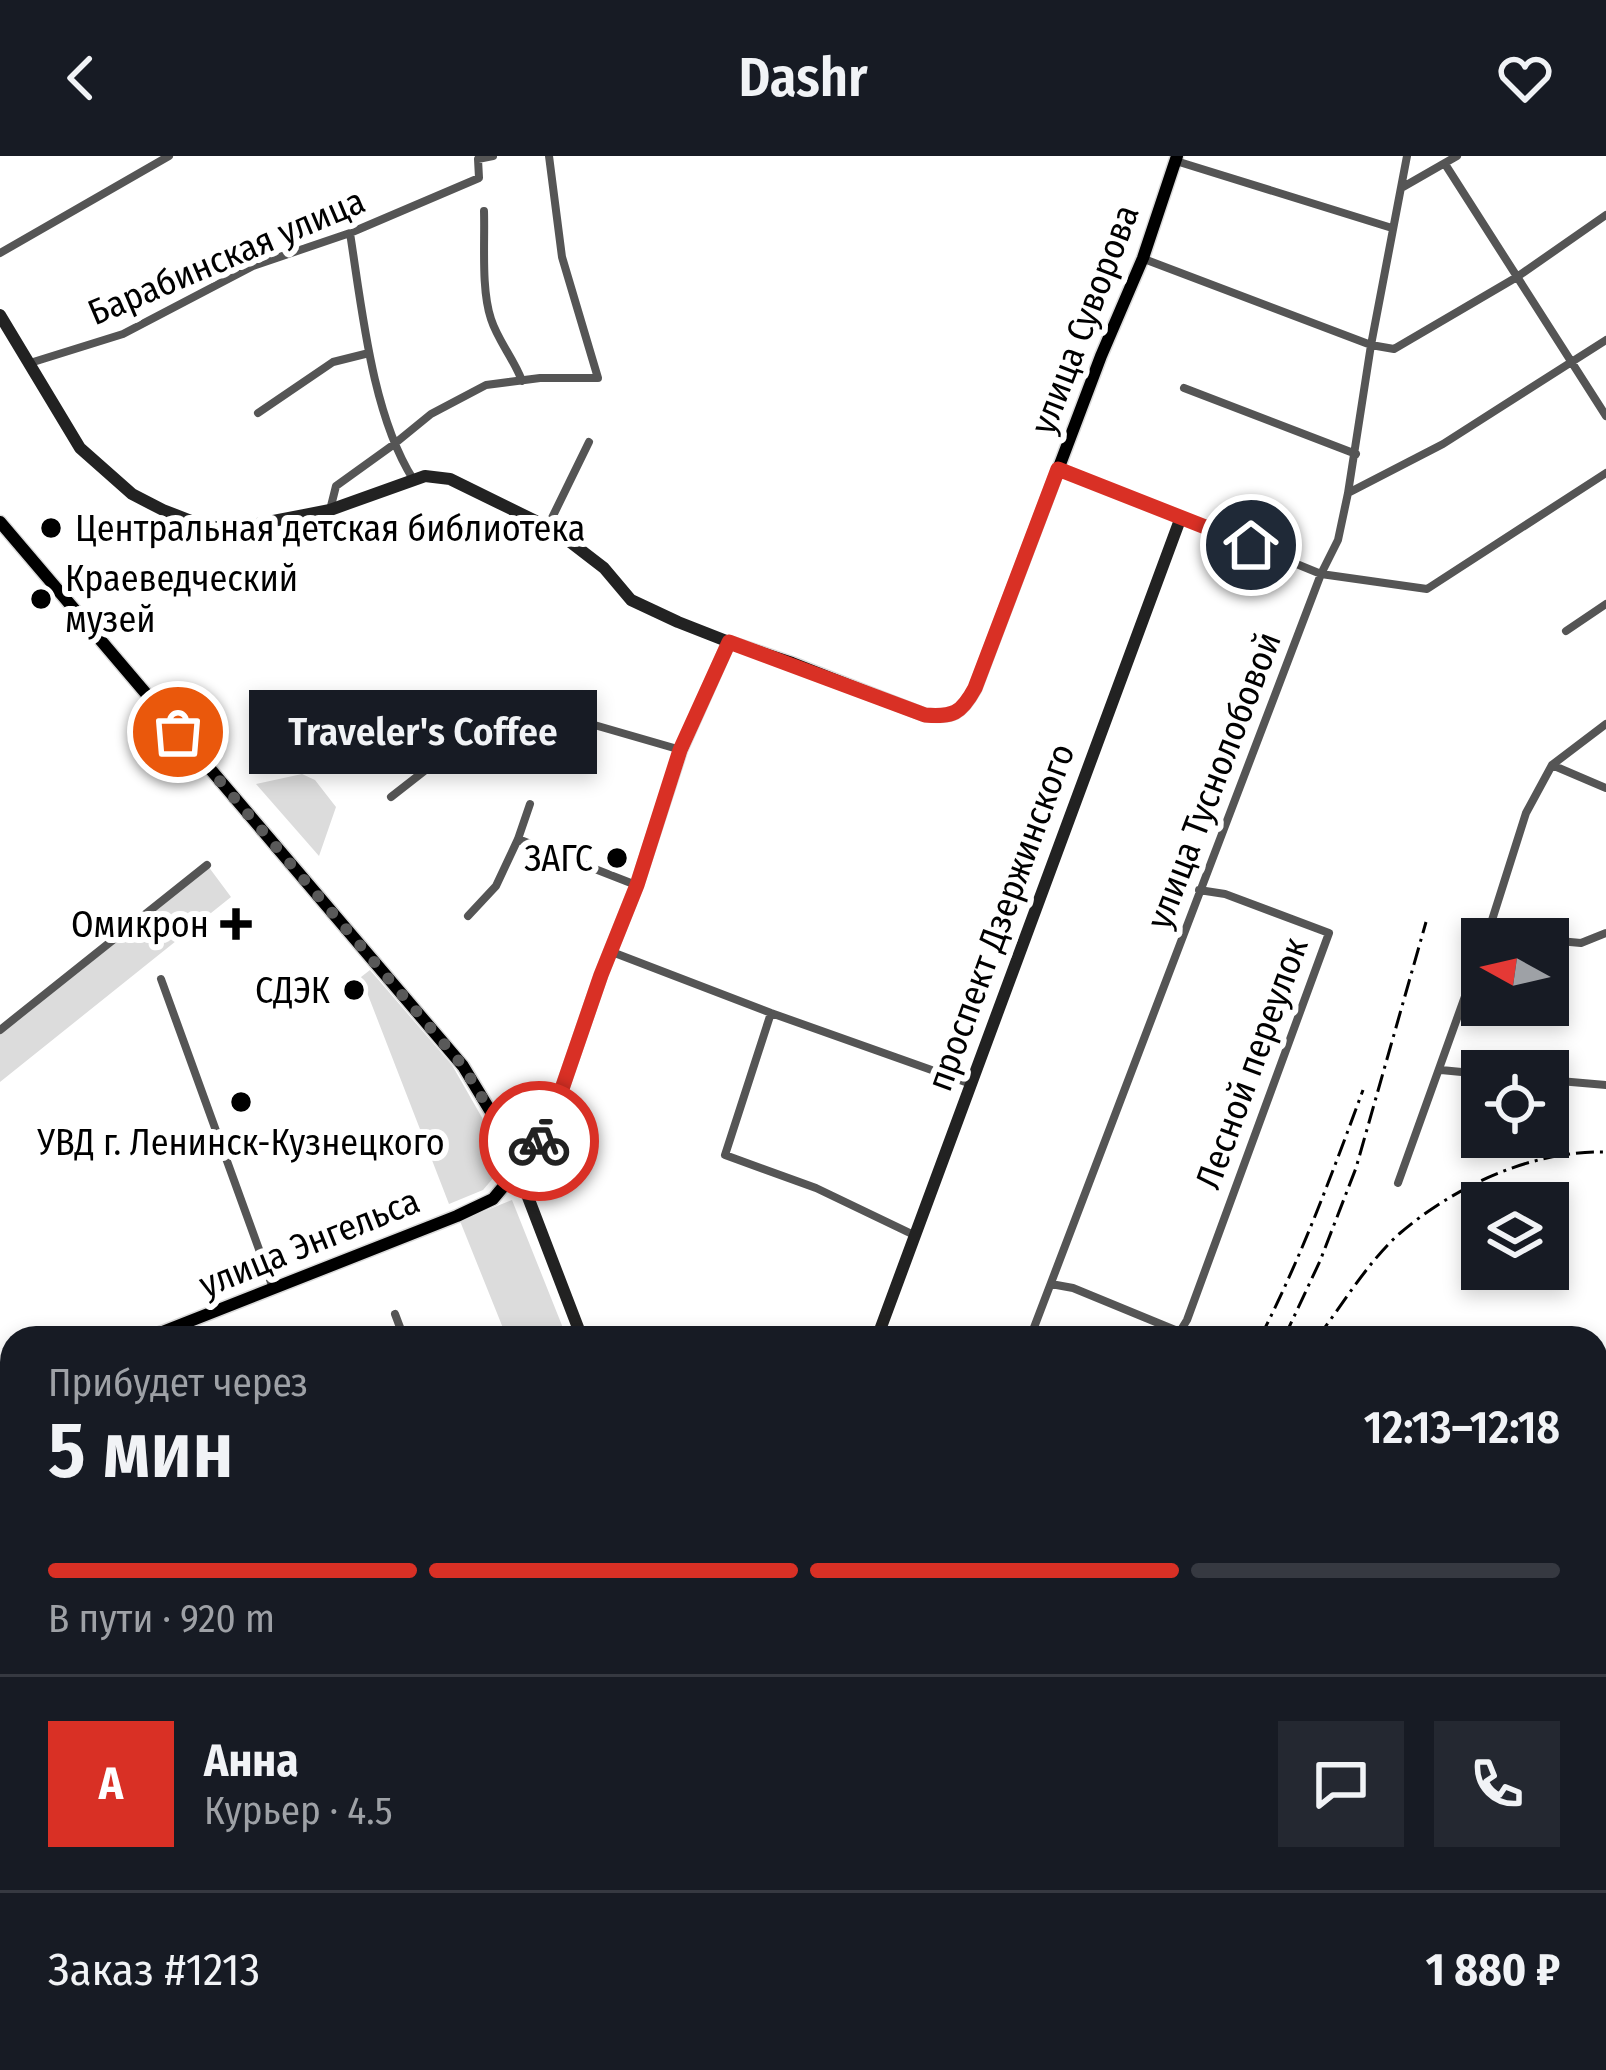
<!DOCTYPE html>
<html lang="ru">
<head>
<meta charset="utf-8">
<style>
	body { margin:0; font-family:"Fira Sans Condensed",sans-serif; background:#242831; color:#f1f3f6; height:100vh; display:flex; flex-direction:column; font-size:45px; white-space:nowrap }
	* { box-sizing:border-box; margin:0 }
	p { font-size:39px; color:#9ea1a6 }
	.icon { flex:none; width:66px; height:66px; fill:none; stroke:currentColor; stroke-width:2; stroke-linecap:round; stroke-linejoin:round }
	.map { position:relative; flex:1; overflow:hidden }
	.details { position:absolute; left:0px; top:1170px; width:1608px; height:744px; display:flex; flex-direction:column; background:#171b24; border-radius:36px 36px 0 0; box-shadow:0 6px 18px #0003 }
	.details>* { flex:none }
	.needle { width:78px; rotate:278deg }
	.fabs { position:absolute; left:1461px; top:762px; display:grid; gap:24px }
	.fabs a { display:grid; place-items:center; width:108px; height:108px; border-radius:0px; background:#171b24; box-shadow:0 6px 18px #0003; font-size:60px }
	.pin { position:absolute; display:grid; place-items:center; width:102px; height:102px; color:#fff; margin:-51px; border:6px solid #fff; border-radius:50%; box-shadow:0 3px 12px #0007 }
	.courier { position:absolute; display:grid; place-items:center; width:120px; height:120px; margin:-60px; border:9px solid #d93025; border-radius:50%; background:#fff; color:#222; box-shadow:0 3px 15px #0007 }
	.bubble { position:absolute; height:84px; border-radius:0px; background:#171b24; box-shadow:0 6px 18px #0003; font-size:39px; font-weight:600; line-height:84px; text-align:center }
	.overview em { font-style:normal; font-weight:600 }
	.overview div { display:flex; flex-direction:column-reverse }
	.overview { display:flex; align-items:center; justify-content:space-between; height:204px; padding:0 48px }
	h1 { font-size:78px; font-weight:600; line-height:90px }
	.bar { display:grid; grid-template-columns:repeat(4,1fr); gap:18px 12px; align-content:center; height:144px; padding:0 48px }
	.bar i { height:15px; border-radius:9px; background:#363941 }
	.bar .current { background:#d93025 }
	.bar p { grid-column:span 4 }
	.line { display:flex; align-items:center; gap:30px; padding:0 48px; border-top:3px solid #363941 }
	.line div { flex:1 }
	.round { display:grid; place-items:center; flex:none; width:126px; height:126px; border-radius:0px; background:#242831 }
	header { display:flex; justify-content:space-between; align-items:center; height:156px; padding:0 48px; background:#171b24; font-size:54px; font-weight:600 }
	.map>svg:first-child { display:block }
	.green { fill:#dcdcdc }
	.lines { fill:none; stroke-linecap:round; stroke-linejoin:round }
	.primary-casing { stroke:#dbdbdb; stroke-width:15 }
	.street { stroke:#555; stroke-width:8 }
	.secondary { stroke:#222; stroke-width:12 }
	.primary { stroke:#000; stroke-width:12 }
	.rail { stroke:#000; stroke-width:3; stroke-dasharray:18 6 3 6; stroke-linecap:butt }
	.done { stroke:#595959; stroke-width:12; stroke-dasharray:0 21.6 }
	.route { stroke:#d93025; stroke-width:15 }
	.poi-dot { fill:#000; stroke:#fff; stroke-width:4.5 }
	.labels { text-anchor:middle; stroke-width:12; stroke-linejoin:round; paint-order:stroke }
	.street-label { font-size:36px; fill:#000; stroke:#fff }
	.poi-label { font-size:36px; fill:#000; stroke:#fff; text-anchor:end }
</style>
</head>
<body>
<header><svg class="icon" aria-label="back" viewBox="0 0 24 24"><path d="M15 5l-7 7 7 7"/></svg>Dashr<svg class="icon" aria-label="heart" viewBox="0 0 24 24"><path d="M12 20l-8-8c-3-5 5-10 8-4 3-6 11-1 8 4z"/></svg></header>
<div class="map">
<svg width="1606" height="1914" viewBox="0 0 1606 1914">
	<rect width="100%" height="100%" fill="#fff"/>
	<path class="green" d="M302,618L315,624L336,651L319,700L256,628Z
		M205,706L231,741L0,926V873Z
		M370,814L452,909L501,995L500,1014L483,1034L449,1048L361,821Z
		M512,1044L567,1182H507L460,1065Z
		M0,1386L12,1402V1549L0,1547Z"/>
	<g class="lines">
		<g class="primary-casing">
			<path id="primary" d="M0,366L463,910L497,966L518,1015
				M147,1182L457,1060L493,1043L537,990L554,956L601,819L637,729L681,594L729,486L792,507L925,559C953,562 961,558 975,533L1101,200L1143,102L1177,0
				M0,1247L12,1237"/>
		</g>
		<path class="street" d="M1176,5L1392,72
			M1445,8L1606,260
			M1403,31L1457,0
			M484,55C485,87 481,133 491,163C498,185 514,203 522,225
			M350,77C362,153 372,258 413,323
			M0,97L169,0
			M1144,103L1371,189L1394,193L1517,121L1606,59
			M30,207L123,178L253,110L350,77L479,22L478,3L493,0
			M1184,232L1356,298
			M258,257L333,206L369,197
			M1350,336L1443,288L1606,184
			M330,354L336,330L393,289L431,258L486,229L540,222H598L562,101L549,0
			M1182,361L1321,418L1427,433L1606,317
			M548,370L589,286
			M1566,475L1606,448
			M1552,609L1606,632
			M391,641L501,555L584,566L681,594
			M518,683L636,729
			M468,760L496,730L518,683L530,648
			M1488,778L1541,783
			M1486,783L1526,657L1552,609L1606,568
			M1548,784L1581,787L1606,777
			M612,796L771,857L971,928
			M161,823L273,1132
			M771,857L725,999L816,1032L914,1079
			M0,874L207,709
			M1441,914L1482,918
			M1548,924L1606,929
			M1398,1027L1482,793
			M1051,1128L1073,1132L1180,1176
			M395,1158L404,1182
			M1030,1182L1321,418L1338,384L1348,337L1371,189L1407,0
			M1176,1182L1187,1164L1329,777L1225,738L1199,734
			M0,1316L12,1356
			M0,1579L12,1578
			M0,1832H12
			M215,1902L217,1914
			M426,1902L429,1914
			M875,1914L879,1902
			M1598,1914L1606,1890"/>
		<path class="secondary" d="M0,159L80,292L132,338L163,354L199,368L220,372L242,371L330,354L425,320L450,323L556,375L604,412L631,444L678,466L729,486
			M518,1015L582,1182
			M877,1182L1181,361L1058,313
			M999,1902V1914
			M1342,1902L1373,1914"/>
		<use href="#primary" class="primary"/>
		<path class="rail" d="M1260,1182C1301,1102 1332,1018 1363,934
			M1284,1182L1320,1105L1356,1012L1426,766
			M1317,1182C1343,1148 1367,1107 1399,1078C1455,1030 1532,994 1606,996
			M0,1362L12,1383
			M1596,1572L1606,1569
			M1216,1914L1225,1902"/>
	</g>
	<g class="lines">
		<path class="done" d="M178,576L463,910L497,966L518,1015L539,985"/>
		<path class="route" d="M539,985L554,956L601,819L637,729L680,594L729,486L925,559C953,561 961,558 975,532L1058,313L1251,389"/>
	</g>
	<g class="poi-dot">
		<circle cx="51" cy="372" r="12"/>
		<circle cx="41" cy="443" r="12"/>
		<circle cx="617" cy="702" r="12"/>
		<path d="M230 750h12v12h12v12h-12v12h-12v-12h-12v-12h12z"/>
		<circle cx="354" cy="834" r="12"/>
		<circle cx="241" cy="946" r="12"/>
	</g>
	<g class="labels">
		<g class="street-label">
			<text transform="translate(226 100) rotate(-23)" y="13">Барабинская улица</text>
			<text transform="translate(1084 163) rotate(-69)" y="13">улица Суворова</text>
			<text transform="translate(1213 624) rotate(-69)" y="13">улица Туснолобовой</text>
			<text transform="translate(1000 761) rotate(-70)" y="13">проспект Дзержинского</text>
			<text transform="translate(1251 907) rotate(-70)" y="13">Лесной переулок</text>
			<text transform="translate(309 1086) rotate(-22)" y="13">улица Энгельса</text>
		</g>
		<g class="poi-label">
			<text x="75" y="385" text-anchor="start">Центральная детская библиотека</text>
			<text x="65" y="435" text-anchor="start">Краеведческий<tspan x="65" dy="41">музей</tspan></text>
			<text x="593" y="715">ЗАГС</text>
			<text x="209" y="781">Омикрон</text>
			<text x="330" y="847">СДЭК</text>
			<text x="241" y="999" text-anchor="middle">УВД г. Ленинск-Кузнецкого</text>
		</g>
	</g>
</svg>
<div class="fabs">
<a><svg class="needle" viewBox="-14 -14 28 28"><path d="M0-13l5 13h-10z" fill="#e53935"/><path d="M0 13l5-13h-10z" fill="#9ea1a6"/></svg></a>
<a><svg class="icon" aria-label="locate" viewBox="0 0 24 24"><circle cx="12" cy="12" r="6"/><path d="M12 2v4M12 18v4M2 12h4M18 12h4"/></svg></a>
<a><svg class="icon" aria-label="layers" viewBox="0 0 24 24"><path d="M12 4l9 5-9 5-9-5zM3 14l9 5 9-5"/></svg></a>
</div>
<div class="pin" style="left:178px;top:576px;background:#ea580c"><svg class="icon" aria-label="bag" viewBox="0 0 24 24"><path d="M5 8h14l-1 12H6zM9 8a3 3 0 0 1 6 0"/></svg></div>
<div class="pin" style="left:1251px;top:389px;background:#1f2937"><svg class="icon" aria-label="home" viewBox="0 0 24 24"><path d="M3 11l9-7 9 7M6 9v11h12V9"/></svg></div>
<div class="courier" style="left:539px;top:985px"><svg class="icon" aria-label="bike" viewBox="0 0 24 24"><circle cx="6" cy="16" r="4"/><circle cx="18" cy="16" r="4"/><path d="M6 16l4-8h5l3 8M10 8l3 8H6M13 5h3"/></svg></div>
<div class="bubble" style="left:249px;top:534px;width:348px">Traveler's Coffee</div>
<section class="details">
<div class="overview"><div><h1>5 мин</h1><p>Прибудет через</p></div><em>12:13–12:18</em></div>
<div class="bar"><i class="current"></i><i class="current"></i><i class="current"></i><i></i><p>В пути · 920 m</p></div>
<div class="line" style="height:216px"><b class="round" style="background:#d93025;color:#fff">А</b><div><b>Анна</b><p>Курьер · 4.5</p></div><a class="round"><svg class="icon" aria-label="chat" viewBox="0 0 24 24"><path d="M4 5h16v11H9l-5 4z"/></svg></a><a class="round"><svg class="icon" aria-label="phone" viewBox="0 0 24 24"><path d="M5 4h4l2 5-3 2q2 4 5 5l2-3 5 2v4C11 20 4 13 5 4z"/></svg></a></div>
<div class="line" style="height:156px"><div>Заказ #1213</div><b>1 880 ₽</b></div>
</section>
</div>
</body>
</html>
